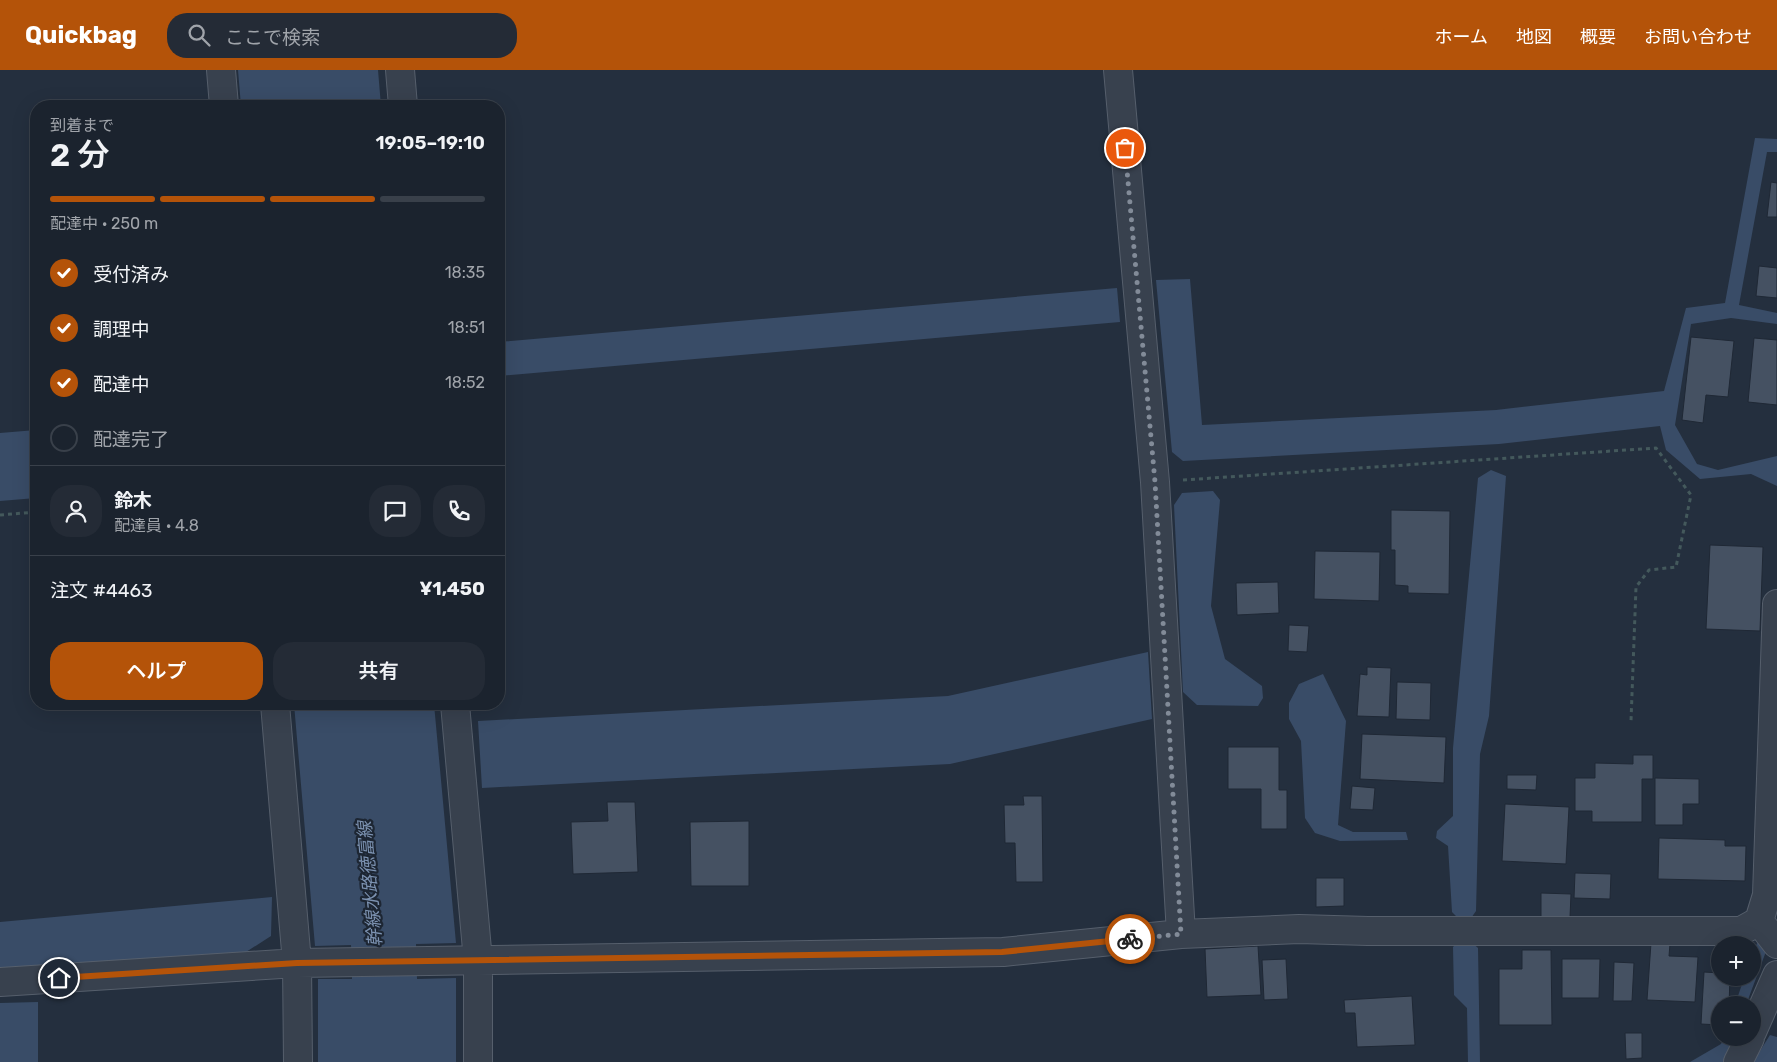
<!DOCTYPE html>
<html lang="ja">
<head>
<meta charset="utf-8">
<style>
	body { margin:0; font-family:Rubik,"Noto Sans JP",sans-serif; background:#242b36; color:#f1f3f6; height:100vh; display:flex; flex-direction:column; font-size:19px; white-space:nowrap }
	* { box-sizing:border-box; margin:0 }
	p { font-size:16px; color:#a0a4aa }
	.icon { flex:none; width:28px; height:28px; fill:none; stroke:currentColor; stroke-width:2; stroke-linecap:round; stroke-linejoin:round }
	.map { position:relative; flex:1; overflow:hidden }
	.drawer { position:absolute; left:30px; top:30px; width:475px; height:610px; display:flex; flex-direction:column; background:#1b232e; border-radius:20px; box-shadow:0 5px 20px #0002,0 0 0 1px #39404a }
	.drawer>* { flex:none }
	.tools { position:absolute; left:1711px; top:866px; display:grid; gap:10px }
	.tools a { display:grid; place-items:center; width:50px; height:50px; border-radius:50%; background:#1b232e; box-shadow:0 5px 20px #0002,0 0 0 1px #39404a; font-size:25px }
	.pin { position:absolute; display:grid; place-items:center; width:42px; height:42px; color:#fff; margin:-21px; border:2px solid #fff; border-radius:50%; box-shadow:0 1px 5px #0007 }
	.courier { position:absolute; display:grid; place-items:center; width:50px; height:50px; margin:-25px; border:4px solid #b45309; border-radius:50%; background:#fff; color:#222; box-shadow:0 1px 6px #0007 }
	.headline em { font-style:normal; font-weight:600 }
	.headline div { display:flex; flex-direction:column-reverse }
	.headline { display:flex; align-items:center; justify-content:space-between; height:85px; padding:0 20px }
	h1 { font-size:32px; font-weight:600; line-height:38px }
	.bar { display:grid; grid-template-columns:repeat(4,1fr); gap:8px 5px; align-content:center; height:60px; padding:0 20px }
	.bar i { height:6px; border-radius:4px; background:#39404a }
	.bar .on { background:#b45309 }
	.bar p { grid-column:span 4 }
	.line { display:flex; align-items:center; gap:12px; padding:0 20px; border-top:1px solid #39404a }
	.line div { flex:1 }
	.round { display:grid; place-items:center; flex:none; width:52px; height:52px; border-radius:20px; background:#242b36 }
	ol { padding:0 20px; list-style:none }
	li { display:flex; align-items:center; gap:15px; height:55px }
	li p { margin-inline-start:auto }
	li .icon { padding:5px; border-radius:50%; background:#b45309; color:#fff; stroke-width:4 }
	li:last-child { color:#a0a4aa }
	li i { width:28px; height:28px; border:2px solid #39404a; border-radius:50% }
	.primary-button { display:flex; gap:10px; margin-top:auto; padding:10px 20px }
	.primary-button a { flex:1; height:58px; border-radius:20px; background:#b45309; color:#fff; font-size:20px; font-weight:600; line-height:58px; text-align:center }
	.primary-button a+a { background:#242b36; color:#f1f3f6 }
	header { display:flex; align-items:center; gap:30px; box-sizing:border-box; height:70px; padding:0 25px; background:#b45309; color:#fff }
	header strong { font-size:24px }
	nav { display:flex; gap:28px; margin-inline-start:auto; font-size:18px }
	.search { width:350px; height:45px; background:#242b36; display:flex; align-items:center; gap:12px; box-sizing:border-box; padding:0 18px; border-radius:20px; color:#a0a4aa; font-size:19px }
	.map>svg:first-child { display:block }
	.water { fill:#394c67 }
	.building { fill:#455162; stroke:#1f2835 }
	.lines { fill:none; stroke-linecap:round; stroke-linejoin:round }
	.minor-casing { stroke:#565f6c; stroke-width:30 }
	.path { stroke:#44595c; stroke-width:3; stroke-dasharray:4 4; stroke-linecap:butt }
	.minor { stroke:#38414e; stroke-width:28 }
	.done { stroke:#828b98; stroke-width:5; stroke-dasharray:0 9 }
	.route { stroke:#b45309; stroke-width:6 }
	.labels { text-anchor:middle; stroke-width:4.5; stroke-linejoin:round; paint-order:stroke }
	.water-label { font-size:18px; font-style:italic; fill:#7c92b1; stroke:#1d2633 }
</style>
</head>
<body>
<header>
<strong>Quickbag</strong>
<div class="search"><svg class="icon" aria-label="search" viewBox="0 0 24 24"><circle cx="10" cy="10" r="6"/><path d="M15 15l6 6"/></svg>ここで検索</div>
<nav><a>ホーム</a><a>地図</a><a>概要</a><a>お問い合わせ</a></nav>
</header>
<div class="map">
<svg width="1777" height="992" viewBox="0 0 1777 992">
	<rect width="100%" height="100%" fill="#242f3e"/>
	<path class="water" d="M238,0H378L381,36H241Z
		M1755,68L1777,69V82H1767L1739,235L1777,243V254L1731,248L1691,254L1675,355L1697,394L1718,400L1777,386V416L1751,404L1700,409L1666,380L1660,356L1499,374L1183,391L1172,382L1156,210L1190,209L1202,355L1496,340L1664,321L1686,238L1725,233Z
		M1117,218L1120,252L499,306V272Z
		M36,360V428L0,431V363Z
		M1491,400L1506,406L1489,646L1480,684L1476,841L1469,851V870L1478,878L1480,992H1468L1467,938L1454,925L1453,877L1461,869L1459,849L1452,842L1448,776L1436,768L1437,761L1453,746V678L1478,408Z
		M1213,421L1220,430L1211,536L1225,589L1262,616L1263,628L1258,636L1197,635L1183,622L1174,435L1182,423Z
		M1148,582L1152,649L950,694L482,718L478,651L948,626Z
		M1323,604L1346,651L1338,755L1353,762H1406L1408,770L1340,771L1315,763L1305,748L1301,671L1289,649V633L1299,614Z
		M294,634H434L456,873L416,874L417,909L456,908V992H318V909H352L351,875L315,876Z
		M272,827L271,866L246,882L0,900V852Z
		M1777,852L1746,935H1735L1744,908H1752C1753,875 1753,874 1777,852Z
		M38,932V992H0V933Z
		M1770,965L1777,967V992H1753Z
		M1724,968H1734L1728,982L1746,992H1690L1721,974Z"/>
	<path class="building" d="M1771,112L1777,113V147H1767Z
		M1759,196L1777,198V228L1756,226Z
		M1691,267L1734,271L1728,327L1706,325L1703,353L1682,350Z
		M1754,268L1777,270V335L1748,332Z
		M1391,440L1450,441L1449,524L1408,523V516L1395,515V480H1391Z
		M1710,475L1763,477L1760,561L1706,559Z
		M1315,481L1380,482L1379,531L1314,529Z
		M1278,512L1279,543L1237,545L1236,513Z
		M1289,555L1309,556L1307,582L1288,581Z
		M1367,597L1391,598L1389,647L1357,646L1360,604L1367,605Z
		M1397,612L1431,613L1430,650L1396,649Z
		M1362,664L1446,667L1444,713L1360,709Z
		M1228,677H1279V720H1287V759H1261V719H1228Z
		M1633,685H1653V709H1642V752H1592V741H1575V708H1595V693L1633,694Z
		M1507,705H1537L1536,720L1507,719Z
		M1655,708L1699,709V734H1683V755H1655Z
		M1352,716L1375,718L1373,740L1350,739Z
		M1023,726H1042L1043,812H1016L1015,773H1005L1004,735H1024Z
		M607,732H635L638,802L573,804L571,752L608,751Z
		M1505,734L1569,737L1566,794L1502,791Z
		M749,751V816H691L690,752Z
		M1659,768L1725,770V776H1746L1745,811L1658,809Z
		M1575,803L1611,804L1610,829L1574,828Z
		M1316,808H1344V836L1316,837Z
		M1541,823L1571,824L1570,847H1541Z
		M1651,873L1670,874L1669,886L1698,887L1695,932L1647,930Z
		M1258,876L1261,925L1207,927L1205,879Z
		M1522,880H1551L1552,955H1499V899H1522Z
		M1286,889L1288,929L1264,930L1262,890Z
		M1562,889H1600L1599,928H1562Z
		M1614,892L1634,893L1632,931H1613Z
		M1704,902L1720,903V908H1730L1729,935H1720V955L1701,954Z
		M1412,926L1415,975L1357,977L1355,943H1345L1344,930Z
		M1625,963H1642V988L1626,989Z"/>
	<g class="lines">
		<g class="minor-casing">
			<path id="minor" d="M221,0L224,36
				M400,0L403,36
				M1118,0L1155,412L1181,864
				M275,634L297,893L298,992
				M455,634L478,891V992
				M1759,851L1767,825L1777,534
				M0,912L297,893L1003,882L1181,864L1299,859L1368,861H1741L1759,851L1777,874
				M1752,962L1777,905
				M1738,992L1750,968"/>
		</g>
		<path class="path" d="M1183,410L1656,378L1691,425L1676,497L1649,500L1636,517L1631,651
			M0,445L36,442"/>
		<use href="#minor" class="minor"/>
	</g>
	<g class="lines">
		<path class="done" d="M1125,78L1155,412L1181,864L1130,869"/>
		<path class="route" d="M59,908L297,893L1002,882L1130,869"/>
	</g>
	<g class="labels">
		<g class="water-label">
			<text transform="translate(370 814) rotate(-95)" y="6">幹線水路徳富線</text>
		</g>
	</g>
</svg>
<div class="tools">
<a>+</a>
<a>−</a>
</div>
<div class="pin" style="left:1125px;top:78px;background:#ea580c"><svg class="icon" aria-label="bag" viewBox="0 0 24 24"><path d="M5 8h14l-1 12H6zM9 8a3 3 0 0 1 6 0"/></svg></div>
<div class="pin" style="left:59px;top:908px;background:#1f2937"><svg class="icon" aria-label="home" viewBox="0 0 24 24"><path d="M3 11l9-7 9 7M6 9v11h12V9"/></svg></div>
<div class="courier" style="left:1130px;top:869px"><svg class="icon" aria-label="bike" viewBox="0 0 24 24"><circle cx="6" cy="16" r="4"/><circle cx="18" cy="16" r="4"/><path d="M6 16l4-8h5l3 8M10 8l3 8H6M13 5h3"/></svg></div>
<section class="drawer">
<div class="headline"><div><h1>2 分</h1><p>到着まで</p></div><em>19:05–19:10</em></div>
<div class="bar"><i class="on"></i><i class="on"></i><i class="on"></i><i></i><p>配達中 · 250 m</p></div>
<ol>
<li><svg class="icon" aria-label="check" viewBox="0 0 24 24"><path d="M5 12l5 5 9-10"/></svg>受付済み<p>18:35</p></li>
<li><svg class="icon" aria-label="check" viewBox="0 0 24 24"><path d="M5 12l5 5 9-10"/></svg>調理中<p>18:51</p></li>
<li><svg class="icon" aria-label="check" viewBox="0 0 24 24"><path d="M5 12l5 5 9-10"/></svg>配達中<p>18:52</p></li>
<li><i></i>配達完了</li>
</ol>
<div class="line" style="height:90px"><a class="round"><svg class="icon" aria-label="person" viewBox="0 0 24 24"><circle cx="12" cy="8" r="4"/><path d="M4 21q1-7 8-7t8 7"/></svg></a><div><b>鈴木</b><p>配達員 · 4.8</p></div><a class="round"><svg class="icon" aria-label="chat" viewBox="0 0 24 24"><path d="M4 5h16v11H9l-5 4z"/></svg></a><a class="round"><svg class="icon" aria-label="phone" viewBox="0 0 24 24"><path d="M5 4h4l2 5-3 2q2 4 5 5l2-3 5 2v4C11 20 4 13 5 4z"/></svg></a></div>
<div class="line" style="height:65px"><div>注文 #4463</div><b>¥1,450</b></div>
<div class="primary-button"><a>ヘルプ</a><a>共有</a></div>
</section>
</div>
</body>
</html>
